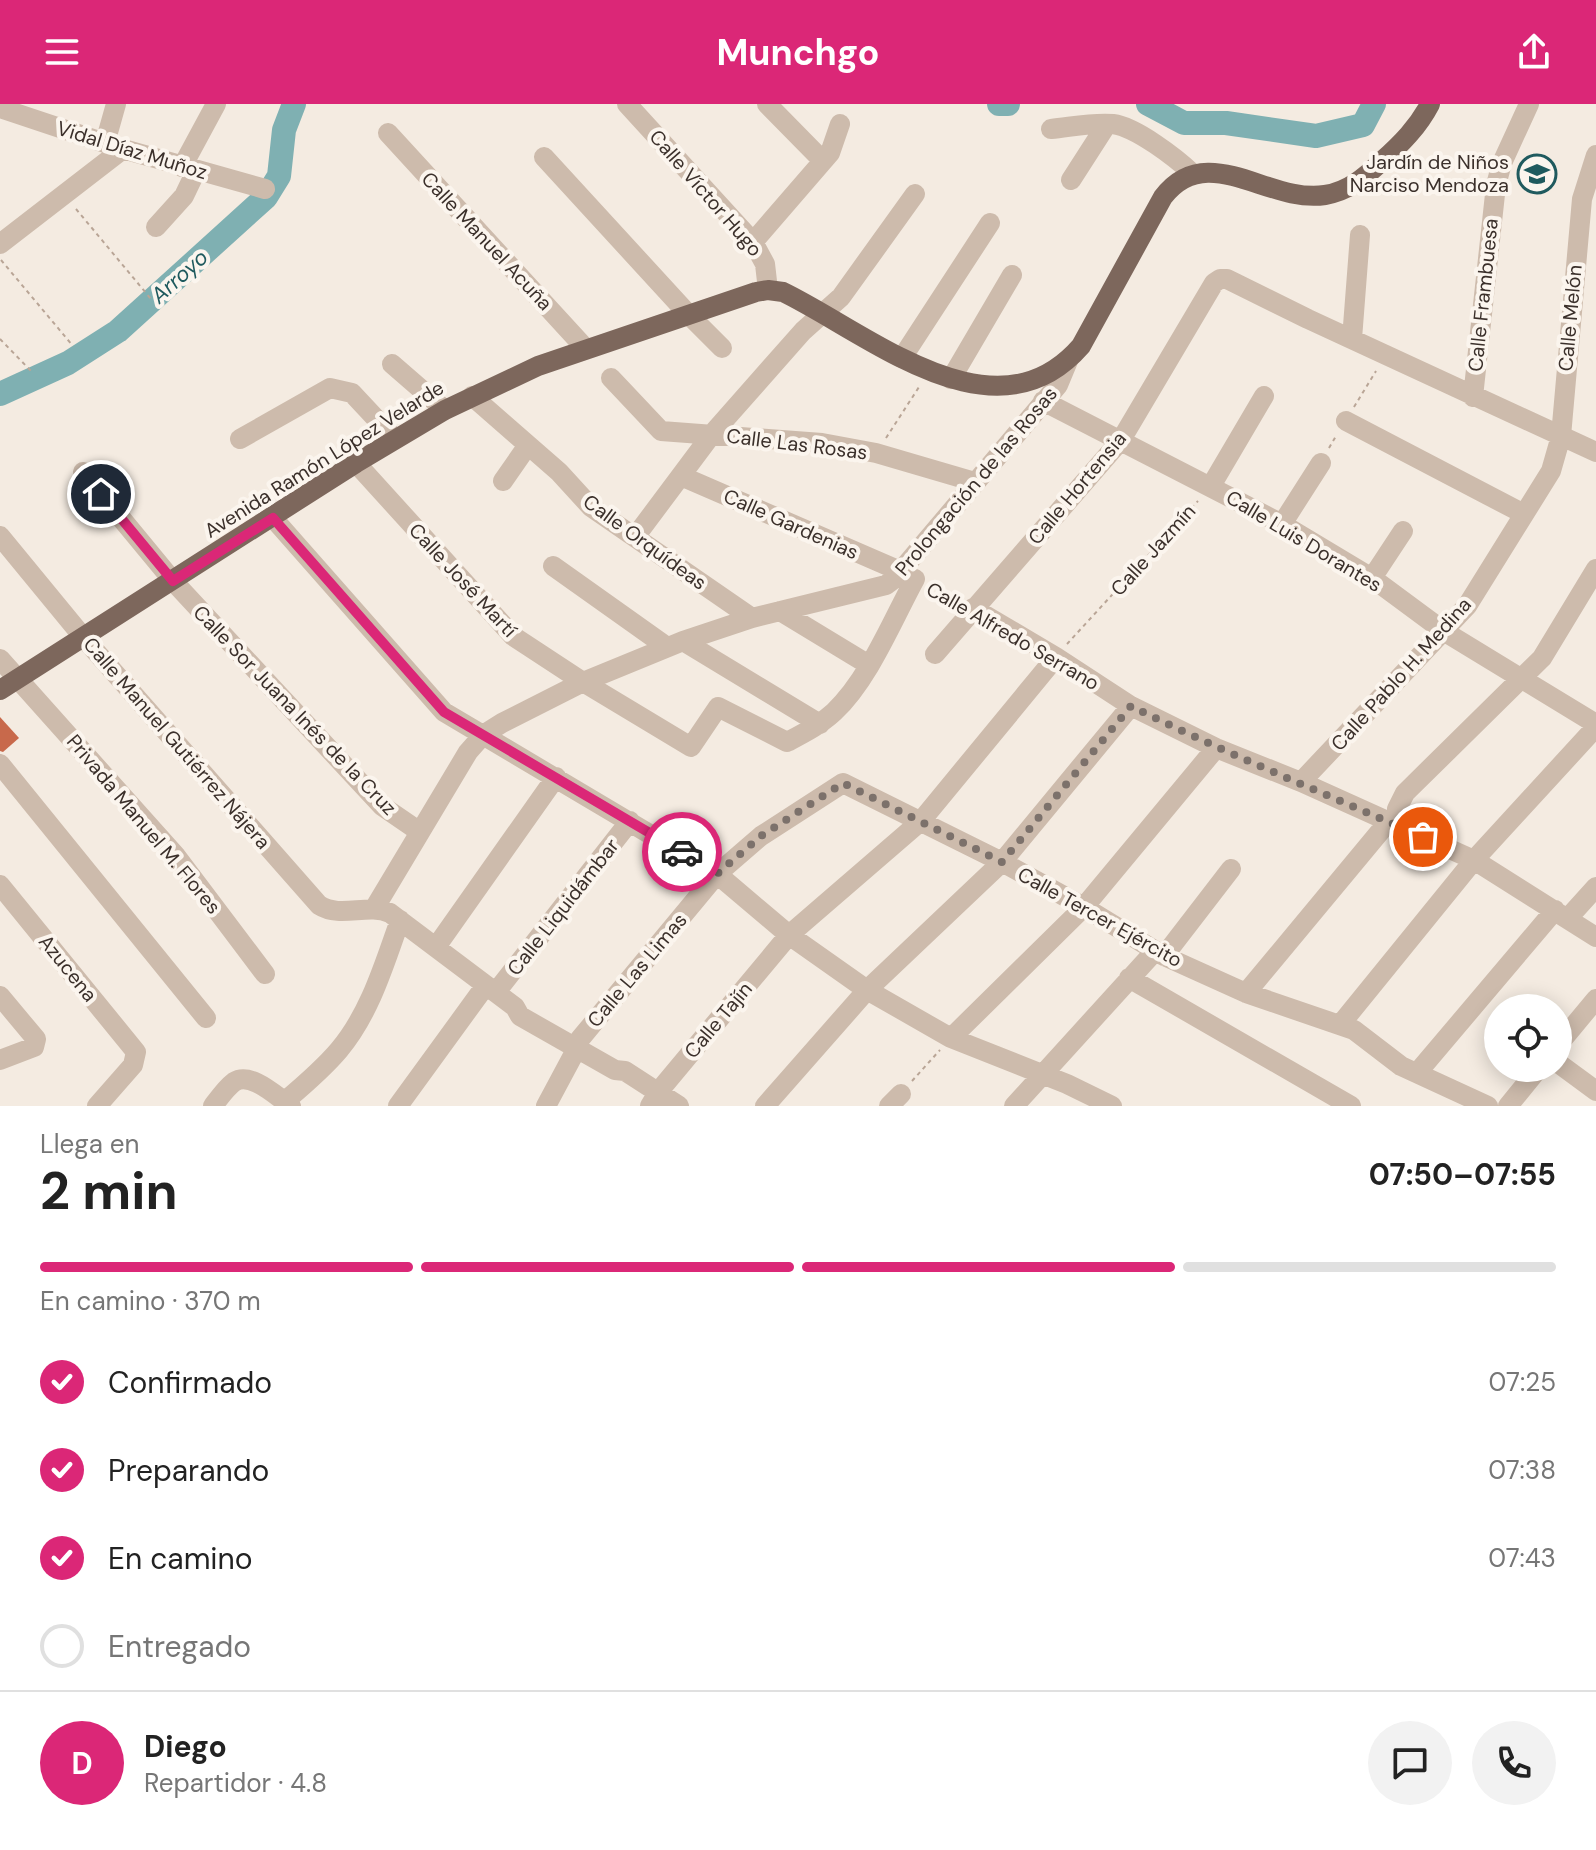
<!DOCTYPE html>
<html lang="es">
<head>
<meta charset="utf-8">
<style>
	body { margin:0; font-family:"DM Sans",sans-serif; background:#f2f2f2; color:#222; height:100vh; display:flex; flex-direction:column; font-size:30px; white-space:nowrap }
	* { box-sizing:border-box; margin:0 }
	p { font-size:26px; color:#767676 }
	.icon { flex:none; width:44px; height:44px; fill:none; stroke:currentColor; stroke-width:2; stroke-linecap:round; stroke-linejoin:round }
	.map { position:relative; height:1002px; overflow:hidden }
	.sheet { display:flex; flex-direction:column; background:#fff; flex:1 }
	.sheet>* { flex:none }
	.controls { position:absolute; left:1484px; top:890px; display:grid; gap:16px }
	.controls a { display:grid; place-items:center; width:88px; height:88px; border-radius:50%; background:#fff; box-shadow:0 4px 20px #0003; font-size:40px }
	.pin { position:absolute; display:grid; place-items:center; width:68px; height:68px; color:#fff; margin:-34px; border:4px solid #fff; border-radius:50%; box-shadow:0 2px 8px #0007 }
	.courier { position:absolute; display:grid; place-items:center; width:80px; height:80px; margin:-40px; border:6px solid #db2777; border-radius:50%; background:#fff; color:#222; box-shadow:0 2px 10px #0007 }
	.headline em { font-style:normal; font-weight:700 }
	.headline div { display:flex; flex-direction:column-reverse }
	.headline { display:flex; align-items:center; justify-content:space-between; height:136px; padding:0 40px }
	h1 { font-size:52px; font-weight:700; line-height:60px }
	.bar { display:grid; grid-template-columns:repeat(4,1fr); gap:12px 8px; align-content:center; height:96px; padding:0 40px }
	.bar i { height:10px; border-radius:6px; background:#e0e0e0 }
	.bar .active { background:#db2777 }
	.bar p { grid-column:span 4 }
	.line { display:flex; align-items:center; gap:20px; padding:0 40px; border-top:2px solid #e0e0e0 }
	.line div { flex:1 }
	.round { display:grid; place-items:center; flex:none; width:84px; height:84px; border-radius:42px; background:#f2f2f2 }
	ol { padding:0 40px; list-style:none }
	li { display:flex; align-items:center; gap:24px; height:88px }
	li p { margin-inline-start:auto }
	li .icon { padding:8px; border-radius:50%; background:#db2777; color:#fff; stroke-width:4 }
	li:last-child { color:#767676 }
	li i { width:44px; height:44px; border:4px solid #e0e0e0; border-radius:50% }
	header { display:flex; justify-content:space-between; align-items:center; height:104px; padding:0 40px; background:#db2777; color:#fff; font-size:36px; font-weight:700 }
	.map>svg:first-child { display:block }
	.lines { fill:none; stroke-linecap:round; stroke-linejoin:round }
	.river { stroke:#7fb0b2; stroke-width:24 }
	.building { fill:#c8694b }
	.path { stroke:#b9a596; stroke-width:2; stroke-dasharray:4 4; stroke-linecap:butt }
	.minor { stroke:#cdbbac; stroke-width:20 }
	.major { stroke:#7d675c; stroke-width:20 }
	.done { stroke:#7c716b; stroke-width:8; stroke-dasharray:0 14.4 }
	.route { stroke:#db2777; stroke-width:10 }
	.labels { text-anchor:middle; stroke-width:8; stroke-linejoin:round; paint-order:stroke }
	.street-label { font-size:20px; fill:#3b302b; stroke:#fbf5ee }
	.poi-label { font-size:20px; fill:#3b302b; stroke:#fbf5ee; text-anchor:end }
	.water-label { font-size:22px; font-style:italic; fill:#1f5a5e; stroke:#fbf5ee }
</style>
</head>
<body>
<header><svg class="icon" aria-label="menu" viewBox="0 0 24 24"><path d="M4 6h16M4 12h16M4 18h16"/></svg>Munchgo<svg class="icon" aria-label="share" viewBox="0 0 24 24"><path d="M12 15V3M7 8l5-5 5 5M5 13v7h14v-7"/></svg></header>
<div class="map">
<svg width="1596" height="1002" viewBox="0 0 1596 1002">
	<rect width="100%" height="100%" fill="#f4ebe1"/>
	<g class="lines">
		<path class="river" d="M999,0H1008
			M1148,0L1184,19H1226L1316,32L1363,21L1374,0
			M0,290L68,259L118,227L266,93L279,72L284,26L294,0"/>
	</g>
	<path class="building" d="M0,613L19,634L3,648L0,647Z"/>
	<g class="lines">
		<path class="path" d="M76,105L151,195
			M1,156L73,242
			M0,235L33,269
			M1354,303L1376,267
			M886,334L919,283
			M1329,344L1336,332
			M931,483L958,497
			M1067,540L1198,397
			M912,977L940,946"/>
		<path class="minor" d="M627,0L753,138L765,160L768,186
			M767,0L823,57
			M0,4L123,45L265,85
			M1051,25C1071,23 1093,18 1113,20C1136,23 1176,54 1192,69
			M388,29L586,245
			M105,39L116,0
			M544,53L688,210L722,244
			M182,63L216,0
			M1071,76L1107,20
			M156,123L184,92L196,67
			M753,138L830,49L840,20
			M0,140L123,45
			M1352,235L1360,131
			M902,254L990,119
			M392,260L445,306
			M611,274L661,327L822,339L876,349L975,378
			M951,275L1012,171
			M472,292L559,368L591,403L752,514
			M1473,293L1496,81L1502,59L1529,0
			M1043,297L1282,420L1372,474L1445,528L1596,620
			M1346,317L1524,410
			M240,335L330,284L352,289L395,335
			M356,359L513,532L583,578L691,643L718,603L787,638C804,629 820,621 834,608C869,575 892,517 915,475
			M83,368L173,477L382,702L420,728
			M681,372L900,467
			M503,377L528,341
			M1211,382L1264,292
			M273,414L444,608L717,770L789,831L867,886L951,934L1067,980L1112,1002
			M1282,420L1321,359
			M0,432L83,533L319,801C341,815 367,799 390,809L515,903L520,912L615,966L625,967L679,1002
			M635,433L712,330L803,227L841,193L915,90
			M553,462L667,543
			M1372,474L1403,427
			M973,504L1056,553L1131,602L1216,644L1301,678L1474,756L1596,833
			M780,507L869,561
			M683,537L820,620
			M935,550L1121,336L1214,179L1220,175H1227L1308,215L1596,348
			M0,555L176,752L265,870
			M0,660L206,914
			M1301,678L1467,502L1551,367L1561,332L1582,95L1596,51
			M1398,722L1397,705L1405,689L1542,554L1596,465
			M0,781L136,948L133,961L97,1002
			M374,805L468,648L483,631L502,619L583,578L683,537L752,514L886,481L894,475L1058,281L1068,257
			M1568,814L1596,783
			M436,843L556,673
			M1164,852L1231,765
			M1129,874L1351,1002
			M496,888L630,717
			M1246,889L1388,718
			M0,892L36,935L34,943L0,956
			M1340,921L1474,756L1596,623
			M951,934L1084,803L1216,644
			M580,935L717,770L761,732L843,679L1002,758L1084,803L1164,852L1246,889L1354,926L1401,962L1488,1002
			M1558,941L1596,895
			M1558,959L1596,987
			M1417,969L1555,806
			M284,998C303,982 323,965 339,946C370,909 384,861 400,816
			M213,1002C219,994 226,984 234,978C251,967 277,993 291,1002
			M398,1002L486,881
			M546,1002L577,944
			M650,1002L659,987L789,831L921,717L1056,553
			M765,1002L867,886L1002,758L1131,602
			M889,1002L901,990
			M1014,1002L1155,847
			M1508,1002L1539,964"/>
		<path class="major" d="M0,586L356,359L445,306L538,262L756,188L768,186L783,188C868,229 995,341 1081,242L1163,93C1207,35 1268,100 1325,91C1349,87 1365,73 1382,57C1401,40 1418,23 1430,0"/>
	</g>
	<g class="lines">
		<path class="done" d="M682,748L717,770L761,732L843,679L1002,758L1131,602C1227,650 1326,690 1423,733"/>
		<path class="route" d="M101,390L173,477L273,414L444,608L682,748"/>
	</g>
	<defs>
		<g id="school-ring" transform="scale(2)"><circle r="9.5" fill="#fbf5ee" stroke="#1f5a5e" stroke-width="1.5"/><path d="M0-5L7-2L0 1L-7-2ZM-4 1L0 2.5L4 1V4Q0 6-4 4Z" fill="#1f5a5e"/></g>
	</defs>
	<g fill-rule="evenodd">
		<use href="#school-ring" x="1537" y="70"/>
	</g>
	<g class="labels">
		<g class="street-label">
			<text transform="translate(132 46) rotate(17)" y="7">Vidal Díaz Muñoz</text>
			<text transform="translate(706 89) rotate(49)" y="7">Calle Víctor Hugo</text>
			<text transform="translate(487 137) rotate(47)" y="7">Calle Manuel Acuña</text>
			<text transform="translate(1483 191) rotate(-84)" y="7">Calle Frambuesa</text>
			<text transform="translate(1570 214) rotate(-85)" y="7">Calle Melón</text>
			<text transform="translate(797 340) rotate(7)" y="7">Calle Las Rosas</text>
			<text transform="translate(324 355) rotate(-32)" y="7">Avenida Ramón López Velarde</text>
			<text transform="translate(976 377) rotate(-50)" y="7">Prolongación de las Rosas</text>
			<text transform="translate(1077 384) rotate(-50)" y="7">Calle Hortensia</text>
			<text transform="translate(791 420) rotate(24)" y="7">Calle Gardenias</text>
			<text transform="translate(1304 437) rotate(31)" y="7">Calle Luis Dorantes</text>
			<text transform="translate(645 438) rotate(36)" y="7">Calle Orquídeas</text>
			<text transform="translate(1153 446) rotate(-48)" y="7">Calle Jazmín</text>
			<text transform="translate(463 476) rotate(47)" y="7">Calle José Martí</text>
			<text transform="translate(1013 532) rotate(30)" y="7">Calle Alfredo Serrano</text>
			<text transform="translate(1401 570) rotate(-48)" y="7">Calle Pablo H. Medina</text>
			<text transform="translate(295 606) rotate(46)" y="7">Calle Sor Juana Inés de la Cruz</text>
			<text transform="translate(177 639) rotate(49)" y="7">Calle Manuel Gutiérrez Nájera</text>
			<text transform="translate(144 720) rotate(50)" y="7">Privada Manuel M. Flores</text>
			<text transform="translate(563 803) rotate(-52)" y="7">Calle Liquidámbar</text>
			<text transform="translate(1100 813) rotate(29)" y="7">Calle Tercer Ejército</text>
			<text transform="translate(68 864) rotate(51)" y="7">Azucena</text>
			<text transform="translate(637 866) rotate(-50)" y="7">Calle Las Limas</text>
			<text transform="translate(718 916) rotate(-50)" y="7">Calle Tajín</text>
		</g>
		<g class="poi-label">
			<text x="1509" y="65">Jardín de Niños<tspan x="1509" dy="23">Narciso Mendoza</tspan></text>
		</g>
		<g class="water-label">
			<text transform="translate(179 172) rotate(-42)" y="8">Arroyo</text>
		</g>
	</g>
</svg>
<div class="controls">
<a><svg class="icon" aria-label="locate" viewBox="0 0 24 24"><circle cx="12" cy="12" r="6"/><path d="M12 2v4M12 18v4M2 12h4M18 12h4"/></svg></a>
</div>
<div class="pin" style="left:1423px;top:733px;background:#ea580c"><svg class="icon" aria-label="bag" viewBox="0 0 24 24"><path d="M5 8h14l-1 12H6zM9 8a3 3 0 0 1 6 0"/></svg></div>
<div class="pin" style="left:101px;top:390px;background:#1f2937"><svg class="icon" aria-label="home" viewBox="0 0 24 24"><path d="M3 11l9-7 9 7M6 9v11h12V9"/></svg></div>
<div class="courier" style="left:682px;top:748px"><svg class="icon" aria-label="car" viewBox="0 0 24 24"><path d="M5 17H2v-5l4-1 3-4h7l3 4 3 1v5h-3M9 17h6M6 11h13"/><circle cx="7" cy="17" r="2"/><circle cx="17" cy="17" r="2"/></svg></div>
</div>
<section class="sheet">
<div class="headline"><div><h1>2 min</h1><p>Llega en</p></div><em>07:50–07:55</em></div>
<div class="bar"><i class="active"></i><i class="active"></i><i class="active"></i><i></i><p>En camino · 370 m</p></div>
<ol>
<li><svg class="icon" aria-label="check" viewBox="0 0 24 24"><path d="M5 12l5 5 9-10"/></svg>Confirmado<p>07:25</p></li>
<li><svg class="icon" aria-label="check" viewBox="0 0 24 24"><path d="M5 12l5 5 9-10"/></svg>Preparando<p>07:38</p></li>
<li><svg class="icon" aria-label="check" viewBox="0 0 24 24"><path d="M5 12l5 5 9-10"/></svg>En camino<p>07:43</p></li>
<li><i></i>Entregado</li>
</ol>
<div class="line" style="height:144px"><b class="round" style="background:#db2777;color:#fff">D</b><div><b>Diego</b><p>Repartidor · 4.8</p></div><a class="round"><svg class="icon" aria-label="chat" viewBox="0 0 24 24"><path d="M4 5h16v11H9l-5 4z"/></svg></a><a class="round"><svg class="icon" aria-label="phone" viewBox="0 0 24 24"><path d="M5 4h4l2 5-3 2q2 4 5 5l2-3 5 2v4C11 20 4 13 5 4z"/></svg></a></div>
</section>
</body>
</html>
